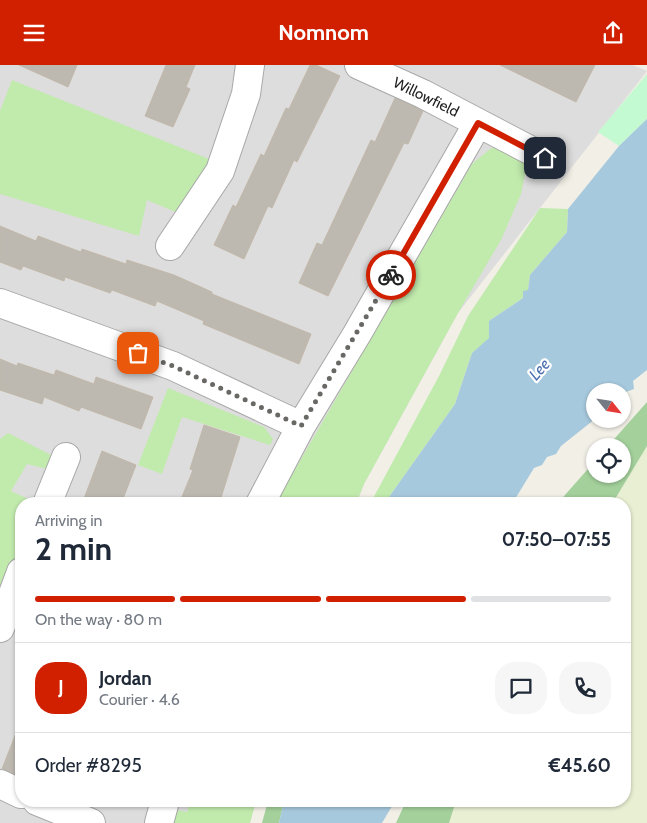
<!DOCTYPE html>
<html lang="en">
<head>
<meta charset="utf-8">
<style>
	body { margin:0; font-family:Cabin,sans-serif; background:#f6f6f7; color:#1f2937; height:100vh; display:flex; flex-direction:column; font-size:19px; white-space:nowrap }
	* { box-sizing:border-box; margin:0 }
	p { font-size:16px; color:#747a83 }
	.icon { flex:none; width:28px; height:28px; fill:none; stroke:currentColor; stroke-width:2; stroke-linecap:round; stroke-linejoin:round }
	.map { position:relative; flex:1; overflow:hidden }
	.sheet { position:absolute; left:15px; top:432px; width:616px; height:310px; display:flex; flex-direction:column; background:#fff; border-radius:20px; box-shadow:0 1px 4px #0004 }
	.sheet>* { flex:none }
	.needle { width:32px; rotate:120deg }
	.fabs { position:absolute; left:586px; top:318px; display:grid; gap:10px }
	.fabs a { display:grid; place-items:center; width:45px; height:45px; border-radius:50%; background:#fff; box-shadow:0 1px 4px #0004; font-size:25px }
	.pin { position:absolute; display:grid; place-items:center; width:42px; height:42px; color:#fff; margin:-21px; border-radius:10px; box-shadow:0 2px 8px #0006 }
	.courier { position:absolute; display:grid; place-items:center; width:50px; height:50px; margin:-25px; border:4px solid #d02000; border-radius:50%; background:#fff; color:#222; box-shadow:0 1px 6px #0007 }
	.overview em { font-style:normal; font-weight:700 }
	.overview div { display:flex; flex-direction:column-reverse }
	.overview { display:flex; align-items:center; justify-content:space-between; height:85px; padding:0 20px }
	h1 { font-size:32px; font-weight:700; line-height:38px }
	.bar { display:grid; grid-template-columns:repeat(4,1fr); gap:8px 5px; align-content:center; height:60px; padding:0 20px }
	.bar i { height:6px; border-radius:4px; background:#e0e1e3 }
	.bar .current { background:#d02000 }
	.bar p { grid-column:span 4 }
	.line { display:flex; align-items:center; gap:12px; padding:0 20px; border-top:1px solid #e0e1e3 }
	.line div { flex:1 }
	.round { display:grid; place-items:center; flex:none; width:52px; height:52px; border-radius:20px; background:#f6f6f7 }
	header { display:flex; justify-content:space-between; align-items:center; height:65px; padding:0 20px; background:#d02000; color:#fff; font-size:22px; font-weight:700 }
	.map>svg:first-child { display:block }
	.residential { fill:#dedddd }
	.farmland { fill:#e8efd2 }
	.grass { fill:#c1eaad }
	.forest { fill:#a3d09b }
	.park { fill:#c4fad1 }
	.water { fill:#a7c9de }
	.building { fill:#bdb8b0; stroke:#c2b8a9 }
	.lines { fill:none; stroke-linecap:round; stroke-linejoin:round }
	.minor-casing { stroke:#a7a7a7; stroke-width:30 }
	.minor { stroke:#fff; stroke-width:28 }
	.done { stroke:#696865; stroke-width:5; stroke-dasharray:0 9 }
	.route { stroke:#d02000; stroke-width:6 }
	.labels { text-anchor:middle; stroke-width:4.5; stroke-linejoin:round; paint-order:stroke }
	.street-label { font-size:15px; fill:#202020; stroke:#fff }
	.water-label { font-size:16px; font-style:italic; fill:#4b6eb1; stroke:#fff }
</style>
</head>
<body>
<header><svg class="icon" aria-label="menu" viewBox="0 0 24 24"><path d="M4 6h16M4 12h16M4 18h16"/></svg>Nomnom<svg class="icon" aria-label="share" viewBox="0 0 24 24"><path d="M12 15V3M7 8l5-5 5 5M5 13v7h14v-7"/></svg></header>
<div class="map">
<svg width="647" height="758" viewBox="0 0 647 758">
	<rect width="100%" height="100%" fill="#f1efe6"/>
	<path class="residential" d="M0,0H633L647,6L458,248L364,419L356,439H21V736H256L250,758H0Z"/>
	<path class="farmland" d="M647,381V758H449L456,736H625V439H612Z"/>
	<path class="grass" d="M12,15L214,96L185,151L147,135L139,171L0,129V46Z
		M506,79L521,87L526,104L521,129L501,175L458,248L364,419L356,439H275L472,99L490,84Z
		M540,143L568,144L567,167L530,210L528,225L523,233L489,256V274L472,288L455,339L384,439H370L439,311L468,251Z
		M168,323L264,362L273,374L270,380L182,352L162,409L138,400Z
		M8,368L51,390L47,404L27,399L11,426L37,438L21,439V481L0,540V374Z
		M190,736H256L250,758H172L176,745L187,747Z"/>
	<path class="forest" d="M647,337V381L612,439H557L595,396V409H622V381H608Z
		M268,736H284L279,758H262Z
		M406,736H456L449,758H396Z"/>
	<path class="park" d="M647,9V54L619,81L598,67Z"/>
	<path class="water" d="M647,54V305L633,316L634,324L623,328L622,326H595V354L561,381L556,389L547,392L542,400L534,403L512,439H384L455,339L472,288L489,273V256L523,233V226L528,225L530,210L567,167L568,144L619,81Z
		M284,736H395L382,758H279Z"/>
	<path class="building" d="M19,0H77L68,22Z
		M166,0H195L186,22L190,24L173,62L145,51Z
		M310,0H316L340,11L297,97L294,95L272,143L268,141L244,194L214,180L233,140L236,142L261,89L264,91L286,43L289,44Z
		M500,0H595L576,37Z
		M395,33L423,46L408,79L404,78L328,231L299,218L317,178L322,180L371,75L375,77Z
		M0,161L36,176L38,171L81,187L82,184L126,199L127,195L174,210L212,227V229L311,269L299,299L203,259L204,256L157,236L155,241L112,225L110,228L65,212L64,216L23,201L21,205L0,197Z
		M0,294L17,301L18,298L54,310L56,305L94,319L96,312L153,332L141,364L81,342L79,346L44,332L42,339L0,325Z
		M204,360L240,372L219,439H179L193,405L190,404Z
		M102,386L136,400L121,439H82Z
		M20,658H21V712L2,704Z"/>
	<g class="lines">
		<g class="minor-casing">
			<path id="minor" d="M359,0L423,29L545,93
				M170,181L220,106L246,29L250,0
				M0,238L173,301L301,361
				M47,439L66,392
				M260,439L301,361L357,269L478,58
				M0,563L21,507
				M0,719L21,729
				M37,736L91,758
				M159,758L165,736"/>
		</g>
		<use href="#minor" class="minor"/>
	</g>
	<g class="lines">
		<path class="done" d="M138,288L173,301L301,361L391,210"/>
		<path class="route" d="M391,210L478,58L545,93"/>
	</g>
	<g class="labels">
		<g class="street-label">
			<text transform="translate(426 32) rotate(26)" y="5">Willowfield</text>
		</g>
		<g class="water-label">
			<text transform="translate(539 304) rotate(-49)" y="6">Lee</text>
		</g>
	</g>
</svg>
<div class="fabs">
<a><svg class="needle" viewBox="-14 -14 28 28"><path d="M0-13l5 13h-10z" fill="#e53935"/><path d="M0 13l5-13h-10z" fill="#747a83"/></svg></a>
<a><svg class="icon" aria-label="locate" viewBox="0 0 24 24"><circle cx="12" cy="12" r="6"/><path d="M12 2v4M12 18v4M2 12h4M18 12h4"/></svg></a>
</div>
<div class="pin" style="left:138px;top:288px;background:#ea580c"><svg class="icon" aria-label="bag" viewBox="0 0 24 24"><path d="M5 8h14l-1 12H6zM9 8a3 3 0 0 1 6 0"/></svg></div>
<div class="pin" style="left:545px;top:93px;background:#1f2937"><svg class="icon" aria-label="home" viewBox="0 0 24 24"><path d="M3 11l9-7 9 7M6 9v11h12V9"/></svg></div>
<div class="courier" style="left:391px;top:210px"><svg class="icon" aria-label="bike" viewBox="0 0 24 24"><circle cx="6" cy="16" r="4"/><circle cx="18" cy="16" r="4"/><path d="M6 16l4-8h5l3 8M10 8l3 8H6M13 5h3"/></svg></div>
<section class="sheet">
<div class="overview"><div><h1>2 min</h1><p>Arriving in</p></div><em>07:50–07:55</em></div>
<div class="bar"><i class="current"></i><i class="current"></i><i class="current"></i><i></i><p>On the way · 80 m</p></div>
<div class="line" style="height:90px"><b class="round" style="background:#d02000;color:#fff">J</b><div><b>Jordan</b><p>Courier · 4.6</p></div><a class="round"><svg class="icon" aria-label="chat" viewBox="0 0 24 24"><path d="M4 5h16v11H9l-5 4z"/></svg></a><a class="round"><svg class="icon" aria-label="phone" viewBox="0 0 24 24"><path d="M5 4h4l2 5-3 2q2 4 5 5l2-3 5 2v4C11 20 4 13 5 4z"/></svg></a></div>
<div class="line" style="height:65px"><div>Order #8295</div><b>€45.60</b></div>
</section>
</div>
</body>
</html>
